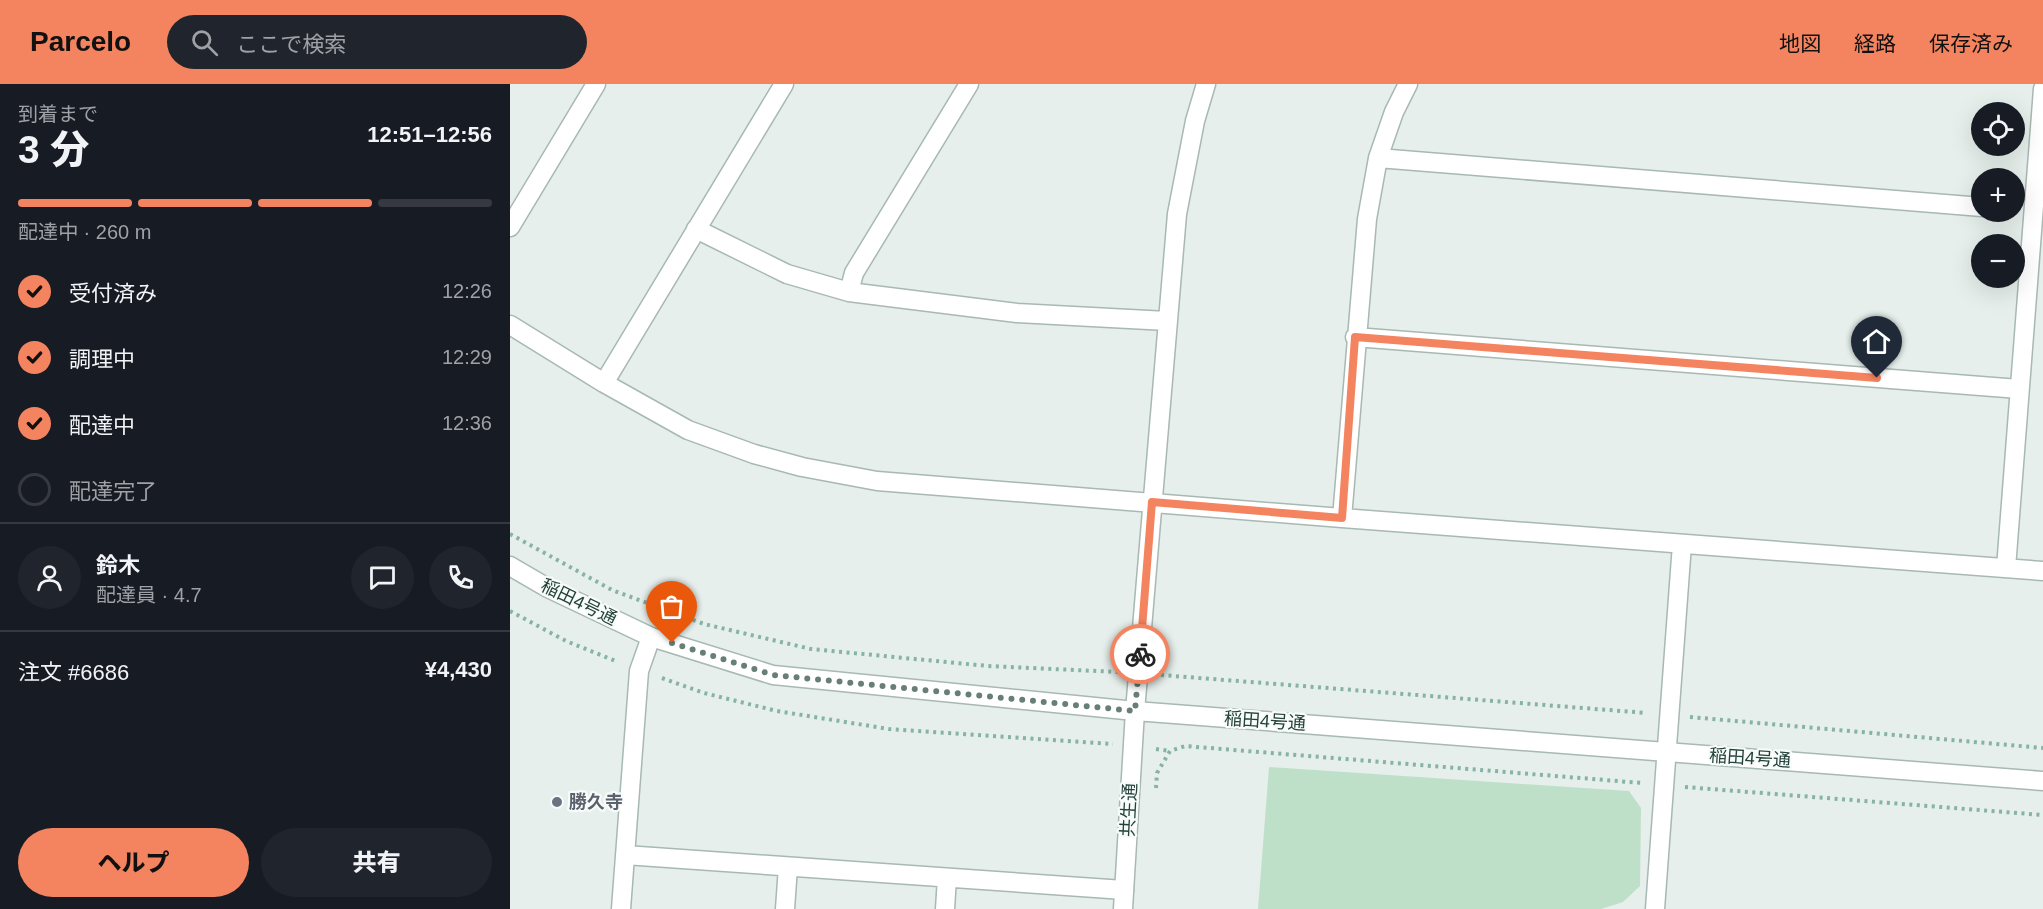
<!DOCTYPE html>
<html lang="ja">
<head>
<meta charset="utf-8">
<style>
	body { margin:0; font-family:Helvetica,"Noto Sans JP",sans-serif; background:#20242c; color:#f1f3f6; height:100vh; display:flex; flex-direction:column; font-size:22px; white-space:nowrap }
	* { box-sizing:border-box; margin:0 }
	p { font-size:20px; color:#9ea1a6 }
	.icon { flex:none; width:33px; height:33px; fill:none; stroke:currentColor; stroke-width:2; stroke-linecap:round; stroke-linejoin:round }
	.map { position:relative; flex:1; overflow:hidden }
	.drawer { display:flex; flex-direction:column; background:#171b24; width:510px }
	.drawer>* { flex:none }
	.fabs { position:absolute; left:1461px; top:18px; display:grid; gap:12px }
	.fabs a { display:grid; place-items:center; width:54px; height:54px; border-radius:50%; background:#171b24; box-shadow:0 6px 24px #0002; font-size:30px }
	.pin { position:absolute; display:grid; place-items:center; width:51px; height:51px; color:#fff; margin:-62px -26px; border-radius:50% 50% 50% 0; rotate:-45deg; box-shadow:0 0 6px #0007 }
	.pin .icon { rotate:45deg }
	.courier { position:absolute; display:grid; place-items:center; width:60px; height:60px; margin:-30px; border:4px solid #f4845f; border-radius:50%; background:#fff; color:#222; box-shadow:0 2px 8px #0007 }
	.overview em { font-style:normal; font-weight:800 }
	.overview div { display:flex; flex-direction:column-reverse }
	.overview { display:flex; align-items:center; justify-content:space-between; height:102px; padding:0 18px }
	h1 { font-size:39px; font-weight:800; line-height:45px }
	.bar { display:grid; grid-template-columns:repeat(4,1fr); gap:9px 6px; align-content:center; height:72px; padding:0 18px }
	.bar i { height:8px; border-radius:4px; background:#363941 }
	.bar .active { background:#f4845f }
	.bar p { grid-column:span 4 }
	.line { display:flex; align-items:center; gap:15px; padding:0 18px; border-top:2px solid #363941 }
	.line div { flex:1 }
	.round { display:grid; place-items:center; flex:none; width:63px; height:63px; border-radius:32px; background:#20242c }
	ol { padding:0 18px; list-style:none }
	li { display:flex; align-items:center; gap:18px; height:66px }
	li p { margin-inline-start:auto }
	li .icon { padding:6px; border-radius:50%; background:#f4845f; color:#111; stroke-width:4 }
	li:last-child { color:#9ea1a6 }
	li i { width:33px; height:33px; border:3px solid #363941; border-radius:50% }
	.cta { display:flex; gap:12px; margin-top:auto; padding:12px 18px }
	.cta a { flex:1; height:69px; border-radius:36px; background:#f4845f; color:#111; font-size:24px; font-weight:800; line-height:69px; text-align:center }
	.cta a+a { background:#20242c; color:#f1f3f6 }
	header { display:flex; align-items:center; gap:36px; box-sizing:border-box; height:84px; padding:0 30px; background:#f4845f; color:#111 }
	header strong { font-size:28px }
	nav { display:flex; gap:33px; margin-inline-start:auto; font-size:21px }
	.search { width:420px; height:54px; background:#20242c; display:flex; align-items:center; gap:15px; box-sizing:border-box; padding:0 21px; border-radius:33px; color:#9ea1a6; font-size:22px }
	main { display:flex; flex:1; min-height:0 }
	.map>svg:first-child { display:block }
	.green { fill:#bfe0c8 }
	.lines { fill:none; stroke-linecap:round; stroke-linejoin:round }
	.minor-casing { stroke:#a8b8b2; stroke-width:21 }
	.tertiary-casing { stroke:#a8b8b2; stroke-width:21 }
	.path { stroke:#86b3a5; stroke-width:4; stroke-dasharray:3 4.5; stroke-linecap:butt }
	.minor { stroke:#fff; stroke-width:18 }
	.tertiary { stroke:#fff; stroke-width:18 }
	.done { stroke:#687f78; stroke-width:6; stroke-dasharray:0 10.8 }
	.route { stroke:#f4845f; stroke-width:8 }
	.worship-dot { fill:#6b7280; stroke:#f7fbf9; stroke-width:2 }
	.labels { text-anchor:middle; stroke-width:4.5; stroke-linejoin:round; paint-order:stroke }
	.street-label { font-size:18px; fill:#24423a; stroke:#f7fbf9 }
	.worship-label { font-size:18px; font-weight:bold; fill:#5b616d; stroke:#f7fbf9; text-anchor:start }
</style>
</head>
<body>
<header>
<strong>Parcelo</strong>
<div class="search"><svg class="icon" aria-label="search" viewBox="0 0 24 24"><circle cx="10" cy="10" r="6"/><path d="M15 15l6 6"/></svg>ここで検索</div>
<nav><a>地図</a><a>経路</a><a>保存済み</a></nav>
</header>
<main>
<section class="drawer">
<div class="overview"><div><h1>3 分</h1><p>到着まで</p></div><em>12:51–12:56</em></div>
<div class="bar"><i class="active"></i><i class="active"></i><i class="active"></i><i></i><p>配達中 · 260 m</p></div>
<ol>
<li><svg class="icon" aria-label="check" viewBox="0 0 24 24"><path d="M5 12l5 5 9-10"/></svg>受付済み<p>12:26</p></li>
<li><svg class="icon" aria-label="check" viewBox="0 0 24 24"><path d="M5 12l5 5 9-10"/></svg>調理中<p>12:29</p></li>
<li><svg class="icon" aria-label="check" viewBox="0 0 24 24"><path d="M5 12l5 5 9-10"/></svg>配達中<p>12:36</p></li>
<li><i></i>配達完了</li>
</ol>
<div class="line" style="height:108px"><a class="round"><svg class="icon" aria-label="person" viewBox="0 0 24 24"><circle cx="12" cy="8" r="4"/><path d="M4 21q1-7 8-7t8 7"/></svg></a><div><b>鈴木</b><p>配達員 · 4.7</p></div><a class="round"><svg class="icon" aria-label="chat" viewBox="0 0 24 24"><path d="M4 5h16v11H9l-5 4z"/></svg></a><a class="round"><svg class="icon" aria-label="phone" viewBox="0 0 24 24"><path d="M5 4h4l2 5-3 2q2 4 5 5l2-3 5 2v4C11 20 4 13 5 4z"/></svg></a></div>
<div class="line" style="height:78px"><div>注文 #6686</div><b>¥4,430</b></div>
<div class="cta"><a>ヘルプ</a><a>共有</a></div>
</section>
<div class="map">
<svg width="1533" height="825" viewBox="0 0 1533 825">
	<rect width="100%" height="100%" fill="#e6efeb"/>
	<path class="green" d="M759,683L1119,707L1131,724L1130,802L1113,818L1091,825H748Z"/>
	<g class="lines">
		<g class="minor-casing">
			<path id="minor" d="M868,74L1472,123
				M0,143L86,0
				M186,145L277,190L339,208L507,229L657,237
				M339,208L344,189L459,0
				M0,241L94,299L178,346L244,370L292,383L367,397L832,434L1533,487
				M845,253L1509,305
				M94,299L274,0
				M832,434L857,135L868,74L884,28L898,0
				M1496,484L1533,5
				M625,627L667,130L685,37L696,0
				M115,771L614,806
				M111,825L129,587L141,553
				M275,825L278,783
				M435,825L437,794
				M1145,825L1172,460"/>
		</g>
		<g class="tertiary-casing">
			<path id="tertiary" d="M0,482L36,503L141,553L263,591L625,627L1533,697
				M613,825L625,627"/>
		</g>
		<path class="path" d="M0,450L102,506L194,540L301,565L478,582L608,588
			M0,527L56,557L108,578
			M651,591L1137,629
			M152,594L194,609L267,627L379,645L603,660
			M1180,633L1533,664
			M646,665L660,667
			M1175,703L1533,731
			M646,704L647,689L660,667L675,662L1132,699"/>
		<use href="#minor" class="minor"/>
		<use href="#tertiary" class="tertiary"/>
	</g>
	<g class="lines">
		<path class="done" d="M162,559L263,591L625,627L630,570"/>
		<path class="route" d="M630,570L642,418L832,434L845,253L1367,294"/>
	</g>
	<circle class="worship-dot" cx="47" cy="718" r="6"/>
	<g class="labels">
		<g class="street-label">
			<text transform="translate(69 518) rotate(26)" y="6">稲田4号通</text>
			<text transform="translate(755 637) rotate(4)" y="6">稲田4号通</text>
			<text transform="translate(1240 674) rotate(4)" y="6">稲田4号通</text>
			<text transform="translate(619 726) rotate(-87)" y="6">共生通</text>
		</g>
		<g class="worship-label">
			<text x="59" y="724">勝久寺</text>
		</g>
	</g>
</svg>
<div class="fabs">
<a><svg class="icon" aria-label="locate" viewBox="0 0 24 24"><circle cx="12" cy="12" r="6"/><path d="M12 2v4M12 18v4M2 12h4M18 12h4"/></svg></a>
<a>+</a>
<a>−</a>
</div>
<div class="pin" style="left:162px;top:559px;background:#ea580c"><svg class="icon" aria-label="bag" viewBox="0 0 24 24"><path d="M5 8h14l-1 12H6zM9 8a3 3 0 0 1 6 0"/></svg></div>
<div class="pin" style="left:1367px;top:294px;background:#1f2937"><svg class="icon" aria-label="home" viewBox="0 0 24 24"><path d="M3 11l9-7 9 7M6 9v11h12V9"/></svg></div>
<div class="courier" style="left:630px;top:570px"><svg class="icon" aria-label="bike" viewBox="0 0 24 24"><circle cx="6" cy="16" r="4"/><circle cx="18" cy="16" r="4"/><path d="M6 16l4-8h5l3 8M10 8l3 8H6M13 5h3"/></svg></div>
</div>
</main>
</body>
</html>
